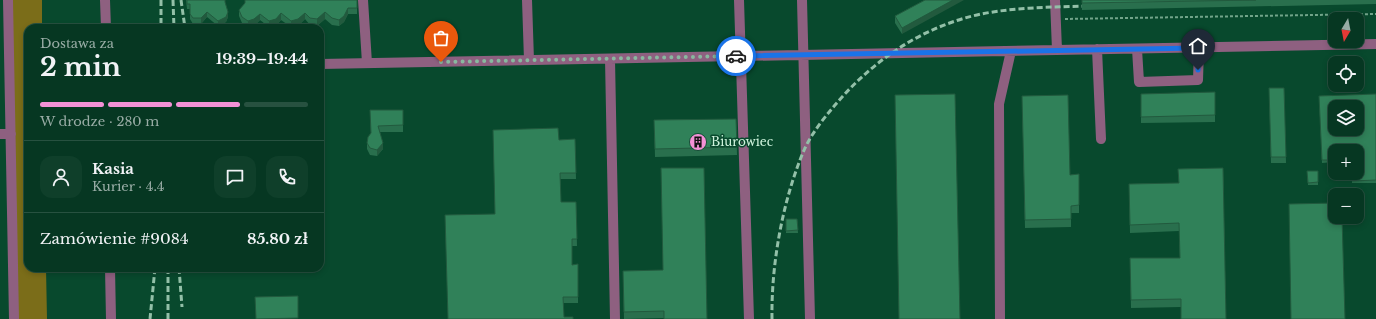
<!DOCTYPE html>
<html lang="pl">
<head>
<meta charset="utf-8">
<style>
	body { margin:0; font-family:"Libre Baskerville",serif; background:#0f3f2a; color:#f1f3f6; height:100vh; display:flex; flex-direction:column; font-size:15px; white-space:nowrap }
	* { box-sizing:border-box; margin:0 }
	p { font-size:13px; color:#98aca5 }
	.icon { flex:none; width:22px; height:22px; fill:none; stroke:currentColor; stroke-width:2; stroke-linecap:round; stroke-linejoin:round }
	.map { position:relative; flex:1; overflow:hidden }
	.drawer { position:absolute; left:24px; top:24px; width:300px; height:248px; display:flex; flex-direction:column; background:#063722; border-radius:12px; box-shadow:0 2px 6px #0003,0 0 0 1px #275140 }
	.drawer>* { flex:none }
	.needle { width:26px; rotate:190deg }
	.buttons { position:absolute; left:1328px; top:12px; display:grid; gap:8px }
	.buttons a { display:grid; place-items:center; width:36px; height:36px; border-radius:8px; background:#063722; box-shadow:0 2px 6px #0003,0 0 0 1px #275140; font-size:20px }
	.pin { position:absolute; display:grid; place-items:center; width:34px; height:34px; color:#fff; margin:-41px -17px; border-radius:50% 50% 50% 0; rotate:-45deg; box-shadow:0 0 4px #0007 }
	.pin .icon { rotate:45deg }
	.courier { position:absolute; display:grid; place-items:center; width:40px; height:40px; margin:-20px; border:3px solid #1a73e8; border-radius:50%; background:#fff; color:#222; box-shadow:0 1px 5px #0007 }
	.head em { font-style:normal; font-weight:700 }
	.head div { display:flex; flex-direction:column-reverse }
	.head { display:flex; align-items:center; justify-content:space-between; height:68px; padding:0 16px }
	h1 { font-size:26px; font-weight:700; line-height:30px }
	.bar { display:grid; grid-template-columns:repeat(4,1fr); gap:6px 4px; align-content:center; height:48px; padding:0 16px }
	.bar i { height:5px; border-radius:3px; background:#275140 }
	.bar .selected { background:#f391d6 }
	.bar p { grid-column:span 4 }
	.line { display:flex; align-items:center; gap:10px; padding:0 16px; border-top:1px solid #275140 }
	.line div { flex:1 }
	.round { display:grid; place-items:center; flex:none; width:42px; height:42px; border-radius:12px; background:#0f3f2a }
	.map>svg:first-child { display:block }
	.forest { fill:#7b6d19 }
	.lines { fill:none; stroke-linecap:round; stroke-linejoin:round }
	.path { stroke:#72a48a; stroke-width:2; stroke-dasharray:3 2; stroke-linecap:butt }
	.minor { stroke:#8e6080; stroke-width:10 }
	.rail { stroke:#93c0a8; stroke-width:3; stroke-dasharray:6 3; stroke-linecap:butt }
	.wall { fill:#296f4d }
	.shaded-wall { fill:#225a3e }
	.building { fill:#308159; stroke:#225a3e; fill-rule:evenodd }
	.done { stroke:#89b89f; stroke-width:4; stroke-dasharray:0 7.2 }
	.route { stroke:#1a73e8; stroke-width:5 }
	.labels { text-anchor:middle; stroke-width:3; stroke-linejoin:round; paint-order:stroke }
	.poi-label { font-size:12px; fill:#cff4dd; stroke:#08492d; text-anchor:start }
</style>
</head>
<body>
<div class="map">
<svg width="1376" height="319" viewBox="0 0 1376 319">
	<rect width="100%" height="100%" fill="#08492d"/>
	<path class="forest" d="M12,0H42V28H28V268H46L47,319H18Z"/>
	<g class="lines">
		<path class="path" d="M1065,19L1376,14"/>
		<path class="minor" d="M8,0L14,319
			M105,0L106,28
			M363,0L367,63
			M527,0L529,60
			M739,0L749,319
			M802,0L810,319
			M1055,0L1057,50
			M1097,49L1101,139
			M1137,49L1139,82L1198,80L1199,48
			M610,59L615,319
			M320,64L1376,44
			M0,134H11
			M110,268L111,319
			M1000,319L999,104L1011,51"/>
		<path class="rail" d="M161,0V28
			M173,0L174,28
			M181,0L185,28
			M179,268L182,307
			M202,268V272
			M150,319L155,268
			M168,319V268
			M772,319C771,264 783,198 805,148C812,133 824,118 835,105C870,64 913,33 965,18C1002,7 1054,7 1092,6"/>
	</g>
	<path class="wall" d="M186,0L225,5L228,17L226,22L218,26L207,17L201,24H193L190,19V9H187Z
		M925,0L902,34L895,23V16Z
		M1082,0H1376V4L1082,10Z
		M357,8V14H348L344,22L339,26L332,25L325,19L317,26L310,25L305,19L298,26L291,27L281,20L276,26L269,27L260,20L254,26L248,27L242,23L239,16V10Z
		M1269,88H1284L1286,163H1271Z
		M1141,94L1215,115V122L1141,123Z
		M1376,94V183H1352V173L1357,151H1335V162L1322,163L1319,96Z
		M1022,96L1070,175L1079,174V213H1071V227L1025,228Z
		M370,110H403V132H380L383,149L377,156L370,155L367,149V143L371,133Z
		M736,119L737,155L655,157L654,120Z
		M575,139L576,179H560L561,202H576L577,246H572V265L578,264V303H563L564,317L448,319L495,214L559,140Z
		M1223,168L1226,319H1181V307L1131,308L1130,258H1180L1179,231L1130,233L1129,184L1179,183L1178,169Z
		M1307,171H1318V185H1308Z
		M786,219H797L798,233H786Z
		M663,270L664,318L624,319L623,271Z"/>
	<path class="shaded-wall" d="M953,0H964L902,34V28Z
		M348,8V14L344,22L339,26V20Z
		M207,12V17L201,24V18Z
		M228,12V17L226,22L218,26V21Z
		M325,12V19L317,26V19Z
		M281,13V20L276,26L269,27V21Z
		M305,13V19L298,26L291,27V21Z
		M260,14V20L254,26L248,27V21Z
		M383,143V149L377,156V150Z"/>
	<path class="building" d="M187,0H225V2L228,12L226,17L218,21L207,12L201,18H193L190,14V4H187Z
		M245,0H357V8H348L344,16L339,20L332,18L325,12L317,19L310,18L305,13L298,19L291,21L281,13L276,19L269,21L260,14L254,19L248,21L242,17L239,10L245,3Z
		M925,0H953L902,28L895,16Z
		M1082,0H1256L1082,3Z
		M1269,88H1284L1286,157H1271Z
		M1215,92V115L1141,117V94Z
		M955,94L960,319H899L895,95Z
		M1376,94V180L1352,181V173H1357V151H1335V160H1322L1319,96ZM1335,107H1357V129H1335Z
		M1068,95L1070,175L1079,174V205L1071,206V219L1025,220L1022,96Z
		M370,110H403V125L378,126L383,143L377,150L370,148L367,143L368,137L371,133Z
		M736,119L737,147L655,149L654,120Z
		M558,128L559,140L575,139L576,173H560L561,202H576L577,239H572V265L578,264V297H563L564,317H573V319H448L445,215L495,214L493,130Z
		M661,168H704L707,319H664V311L624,312L623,271L663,270Z
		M1223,168L1226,319H1181V299L1131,300L1130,258H1180L1179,223L1130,225L1129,184L1179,183L1178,169Z
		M1307,171H1318V182L1308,183Z
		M1335,203V217H1342L1345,319H1291L1289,204Z
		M786,219H797L798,230L786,231Z
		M298,296V318L256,319L255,297Z"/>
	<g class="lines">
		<path class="done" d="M441,62L736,56"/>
		<path class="route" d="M736,56L1198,48V70"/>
	</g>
	<defs>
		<g id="building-disc" transform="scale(0.9)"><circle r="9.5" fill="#f391d6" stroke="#08492d"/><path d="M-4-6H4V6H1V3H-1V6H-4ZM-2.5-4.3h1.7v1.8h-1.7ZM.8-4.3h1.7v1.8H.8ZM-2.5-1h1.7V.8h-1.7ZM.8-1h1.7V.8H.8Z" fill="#111"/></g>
	</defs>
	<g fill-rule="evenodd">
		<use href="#building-disc" x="698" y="142"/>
	</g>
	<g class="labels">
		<g class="poi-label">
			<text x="711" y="146">Biurowiec</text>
		</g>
	</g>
</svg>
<div class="buttons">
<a><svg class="needle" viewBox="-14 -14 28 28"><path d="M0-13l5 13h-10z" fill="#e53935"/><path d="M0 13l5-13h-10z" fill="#98aca5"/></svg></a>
<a><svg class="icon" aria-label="locate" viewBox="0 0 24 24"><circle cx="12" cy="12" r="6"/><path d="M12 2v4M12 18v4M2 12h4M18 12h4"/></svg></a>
<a><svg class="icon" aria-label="layers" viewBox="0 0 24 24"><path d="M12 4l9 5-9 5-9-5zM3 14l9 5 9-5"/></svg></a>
<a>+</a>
<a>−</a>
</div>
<div class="pin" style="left:441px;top:62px;background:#ea580c"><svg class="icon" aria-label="bag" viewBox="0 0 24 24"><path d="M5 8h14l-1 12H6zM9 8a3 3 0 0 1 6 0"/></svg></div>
<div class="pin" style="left:1198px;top:70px;background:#1f2937"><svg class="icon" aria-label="home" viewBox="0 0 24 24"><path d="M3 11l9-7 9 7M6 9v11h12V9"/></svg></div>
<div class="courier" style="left:736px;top:56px"><svg class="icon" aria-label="car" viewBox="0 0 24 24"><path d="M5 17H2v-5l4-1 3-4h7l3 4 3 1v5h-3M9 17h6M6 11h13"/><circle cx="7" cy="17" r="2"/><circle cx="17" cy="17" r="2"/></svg></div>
<section class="drawer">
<div class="head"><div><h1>2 min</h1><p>Dostawa za</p></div><em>19:39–19:44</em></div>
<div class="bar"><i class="selected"></i><i class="selected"></i><i class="selected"></i><i></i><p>W drodze · 280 m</p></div>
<div class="line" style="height:72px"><a class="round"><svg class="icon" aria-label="person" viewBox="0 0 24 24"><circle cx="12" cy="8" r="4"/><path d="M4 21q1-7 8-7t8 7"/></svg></a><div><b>Kasia</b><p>Kurier · 4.4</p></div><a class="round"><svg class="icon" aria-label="chat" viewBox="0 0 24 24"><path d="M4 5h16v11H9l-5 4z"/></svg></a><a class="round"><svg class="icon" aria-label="phone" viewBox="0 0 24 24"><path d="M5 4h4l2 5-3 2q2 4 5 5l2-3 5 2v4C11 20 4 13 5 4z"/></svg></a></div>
<div class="line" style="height:52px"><div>Zamówienie #9084</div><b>85.80 zł</b></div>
</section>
</div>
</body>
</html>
